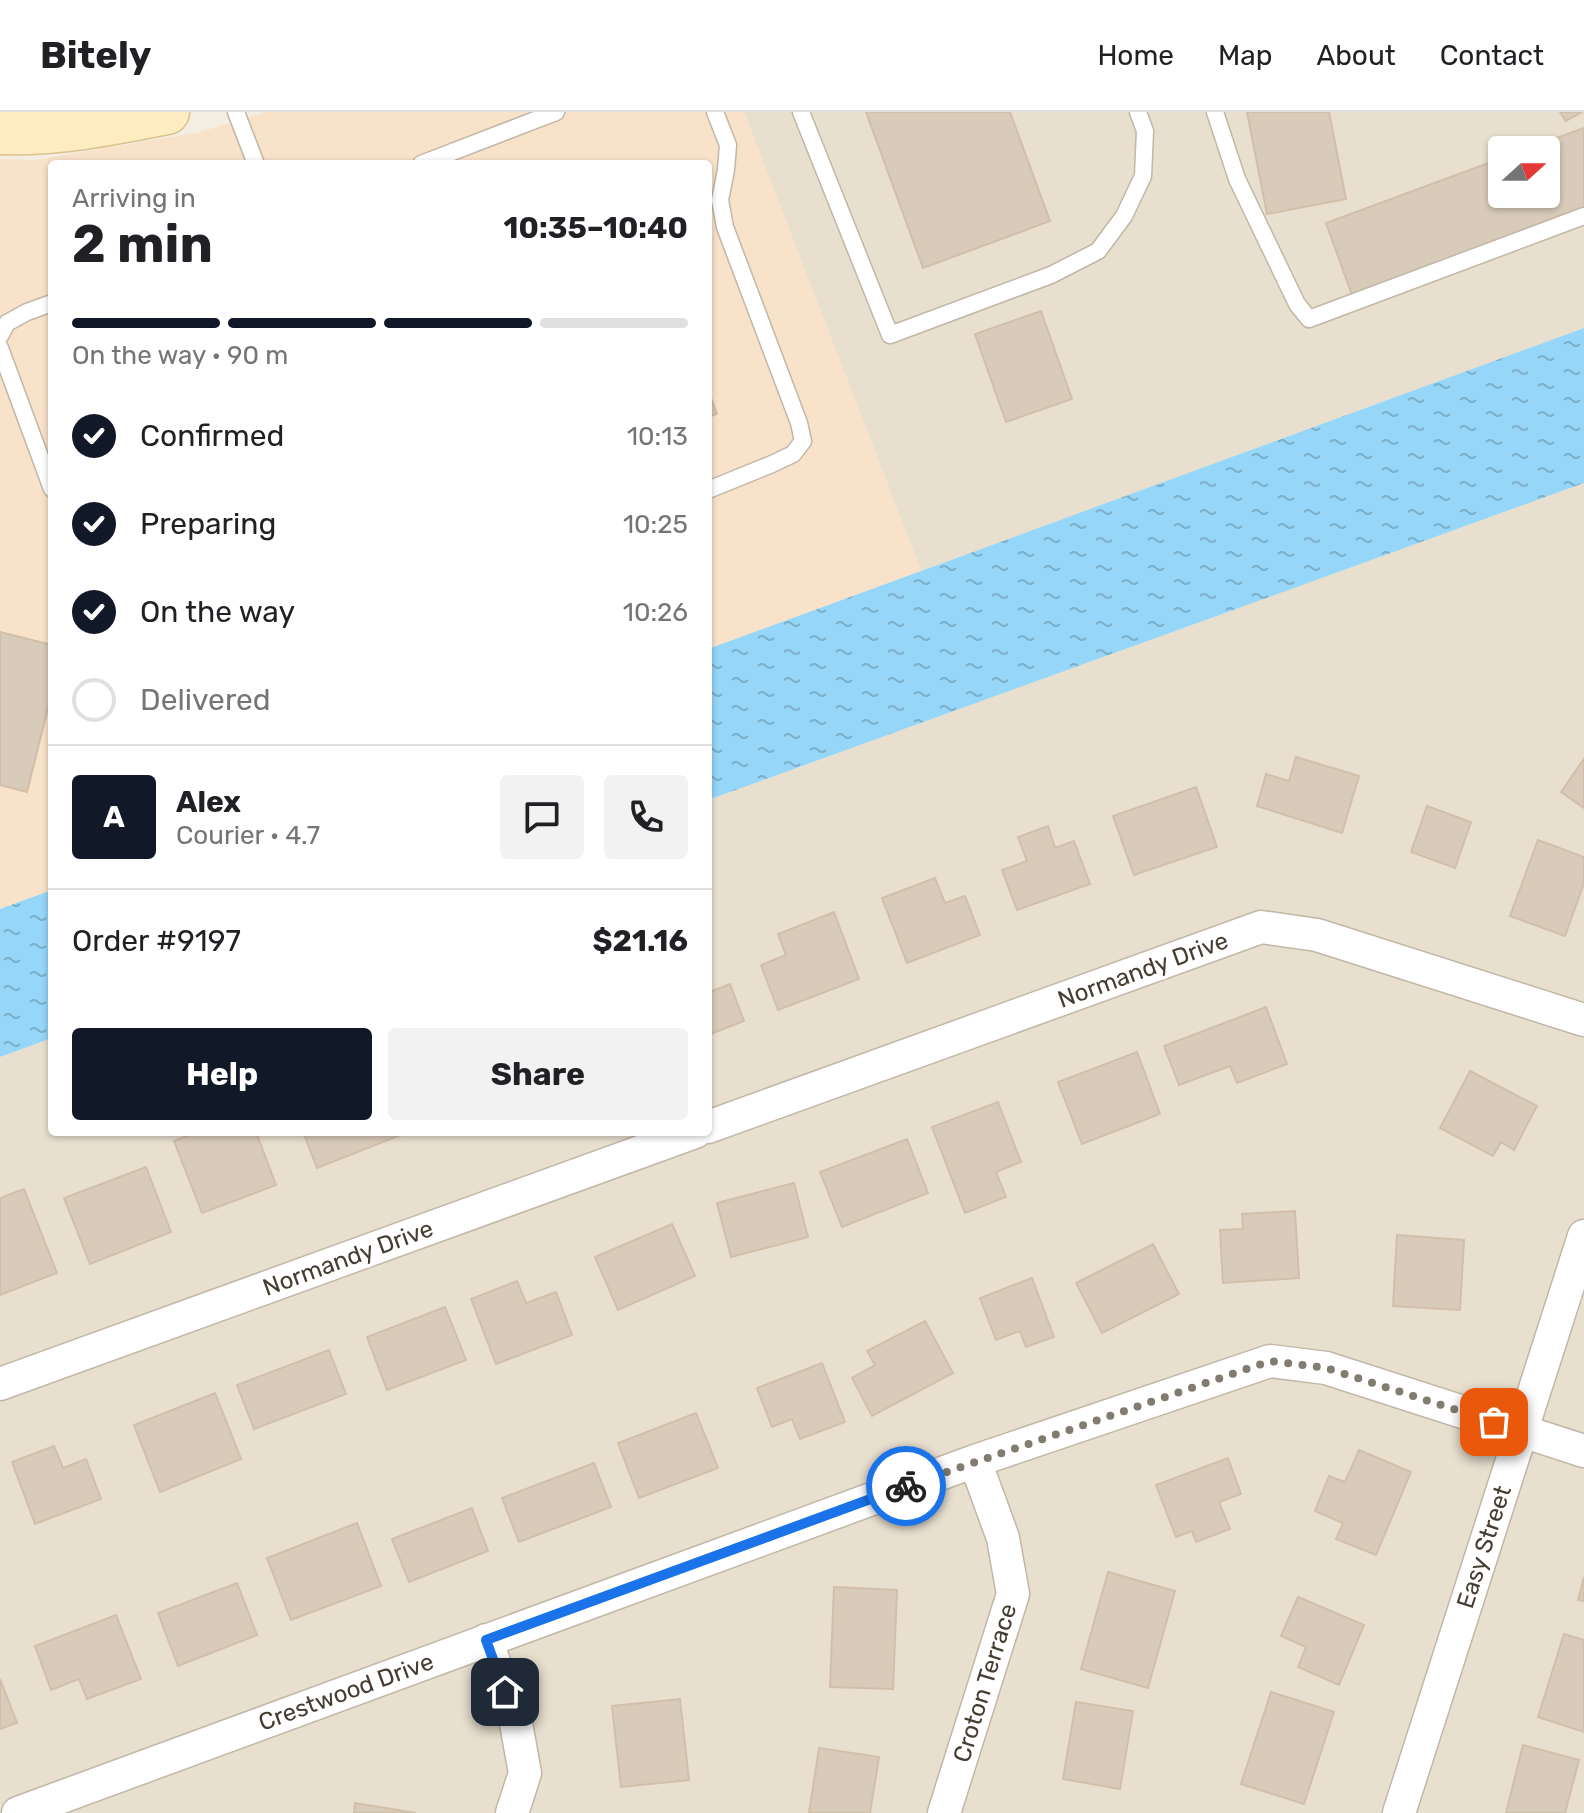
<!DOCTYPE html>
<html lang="en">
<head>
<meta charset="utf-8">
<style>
	body { margin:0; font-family:Rubik,sans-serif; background:#f2f2f2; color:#202124; height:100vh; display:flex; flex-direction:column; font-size:30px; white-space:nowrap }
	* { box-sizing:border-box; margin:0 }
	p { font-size:26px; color:#757577 }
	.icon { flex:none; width:44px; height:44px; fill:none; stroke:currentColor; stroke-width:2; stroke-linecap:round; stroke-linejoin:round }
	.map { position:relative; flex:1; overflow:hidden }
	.drawer { position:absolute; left:48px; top:48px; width:664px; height:976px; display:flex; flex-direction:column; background:#fff; border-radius:8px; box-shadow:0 2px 6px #0004 }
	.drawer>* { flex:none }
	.needle { width:52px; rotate:69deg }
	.controls { position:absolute; left:1488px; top:24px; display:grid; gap:16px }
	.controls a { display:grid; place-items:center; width:72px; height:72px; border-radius:8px; background:#fff; box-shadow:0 2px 6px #0004; font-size:40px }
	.pin { position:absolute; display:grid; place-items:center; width:68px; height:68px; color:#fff; margin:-34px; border-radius:16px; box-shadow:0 4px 12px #0006 }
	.courier { position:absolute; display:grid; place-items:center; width:80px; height:80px; margin:-40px; border:6px solid #1a73e8; border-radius:50%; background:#fff; color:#222; box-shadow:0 2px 10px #0007 }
	.headline em { font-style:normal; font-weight:700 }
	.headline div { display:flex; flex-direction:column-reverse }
	.headline { display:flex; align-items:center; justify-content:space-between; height:136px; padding:0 24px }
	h1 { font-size:52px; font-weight:700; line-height:60px }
	.bar { display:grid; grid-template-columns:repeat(4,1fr); gap:12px 8px; align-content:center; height:96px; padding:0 24px }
	.bar i { height:10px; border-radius:6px; background:#e0e0e0 }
	.bar .on { background:#111827 }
	.bar p { grid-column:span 4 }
	.line { display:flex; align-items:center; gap:20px; padding:0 24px; border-top:2px solid #e0e0e0 }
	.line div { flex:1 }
	.round { display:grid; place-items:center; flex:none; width:84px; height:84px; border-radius:8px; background:#f2f2f2 }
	ol { padding:0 24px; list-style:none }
	li { display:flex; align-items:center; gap:24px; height:88px }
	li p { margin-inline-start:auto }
	li .icon { padding:8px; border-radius:50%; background:#111827; color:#fff; stroke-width:4 }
	li:last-child { color:#757577 }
	li i { width:44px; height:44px; border:4px solid #e0e0e0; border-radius:50% }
	.button { display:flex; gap:16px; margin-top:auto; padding:16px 24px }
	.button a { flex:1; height:92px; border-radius:8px; background:#111827; color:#fff; font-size:32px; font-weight:700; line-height:92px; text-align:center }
	.button a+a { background:#f2f2f2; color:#202124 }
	header { display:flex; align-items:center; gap:48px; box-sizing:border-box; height:112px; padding:0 40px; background:#fff; border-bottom:2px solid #e0e0e0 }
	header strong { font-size:38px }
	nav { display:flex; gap:44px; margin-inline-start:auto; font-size:28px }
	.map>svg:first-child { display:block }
	.residential { fill:#e8dfcf; fill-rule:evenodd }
	.commercial { fill:#f9e2ca }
	.water { fill:url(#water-ripples) }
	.building { fill:#d9cbb9; stroke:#d2bfa9; stroke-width:2 }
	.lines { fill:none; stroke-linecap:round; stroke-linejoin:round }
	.lane-casing { stroke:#c2b7a7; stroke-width:19 }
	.street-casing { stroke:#c2b7a7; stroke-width:35 }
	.secondary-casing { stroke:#dcc28e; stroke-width:47 }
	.lane { stroke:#fff; stroke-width:16 }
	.street { stroke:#fff; stroke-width:32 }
	.secondary { stroke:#ffecc0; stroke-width:44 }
	.done { stroke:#827b70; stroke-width:8; stroke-dasharray:0 14.4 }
	.route { stroke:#1a73e8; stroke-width:10 }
	.labels { text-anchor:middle; stroke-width:7; stroke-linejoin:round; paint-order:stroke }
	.street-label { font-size:24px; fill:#453d32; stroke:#fff }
</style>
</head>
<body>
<header>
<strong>Bitely</strong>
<nav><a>Home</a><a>Map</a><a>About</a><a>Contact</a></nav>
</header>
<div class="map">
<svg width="1584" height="1701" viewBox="0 0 1584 1701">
	<defs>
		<pattern id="water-ripples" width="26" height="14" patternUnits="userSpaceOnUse" patternTransform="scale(2)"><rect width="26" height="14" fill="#96d6f8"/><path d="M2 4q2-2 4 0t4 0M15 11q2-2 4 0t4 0" fill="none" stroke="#7cafc9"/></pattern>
	</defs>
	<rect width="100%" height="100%" fill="#f3ede2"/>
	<path class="residential" d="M744,0H1584V216L921,459ZM1502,38H1546V82H1502Z
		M1584,371V1701H0V945L52,926V1020H708V688Z"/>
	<path class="commercial" d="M266,0H744L921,459L708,537V52H52V778L0,797V47L34,48L200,20Z"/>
	<path class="water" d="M1584,216V371L708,688V537Z
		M52,778V926L0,945V797Z"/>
	<path class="building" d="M866,0H1010L1050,109L923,156Z
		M1247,0H1329L1346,87L1267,102Z
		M1560,0H1582L1566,9Z
		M1584,16V97L1352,183L1326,111L1502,46V82H1546V38H1523Z
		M1041,199L1072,287L1006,310L975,222Z
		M708,278L717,302L708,305Z
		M0,520L52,533V580L27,680L0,673Z
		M1296,645L1359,664L1342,721L1257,694L1266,662L1289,669Z
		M1584,647V696L1561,680Z
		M1196,675L1217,735L1134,763L1113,704Z
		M1427,694L1471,710L1455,756L1411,740Z
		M1048,714L1055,736L1074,729L1090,772L1017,798L1002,758L1027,749L1018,725Z
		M1538,728L1584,745V771L1565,824L1510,804Z
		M935,766L945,791L965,784L980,823L907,851L882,786Z
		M834,800L859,867L778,898L761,853L786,843L778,822Z
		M730,872L744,909L708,923V873L710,880Z
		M1266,895L1287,952L1237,971L1230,954L1179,973L1164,934Z
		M1137,940L1160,1002L1082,1032L1058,970Z
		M1470,959L1537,994L1514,1038L1501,1030L1493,1044L1440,1016Z
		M998,990L1021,1050L996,1060L1006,1085L965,1101L932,1015Z
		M197,1020H256L276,1073L202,1101L174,1029Z
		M303,1020H405L406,1021L317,1056Z
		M907,1027L928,1081L842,1115L820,1060Z
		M146,1055L171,1120L90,1152L64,1086Z
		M794,1071L808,1125L731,1145L717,1091Z
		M24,1077L57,1161L0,1183V1086Z
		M1295,1099L1299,1166L1223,1171L1220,1118L1243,1117L1242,1102Z
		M672,1112L695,1164L618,1198L595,1145Z
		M1397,1123L1464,1128L1460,1198L1393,1194Z
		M1153,1132L1179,1182L1102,1221L1076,1171Z
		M1032,1166L1054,1225L1026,1235L1020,1219L996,1228L980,1186Z
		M517,1169L526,1191L556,1180L572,1223L496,1252L471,1187Z
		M445,1195L466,1248L387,1278L367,1225Z
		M925,1209L953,1261L872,1304L852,1266L875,1253L867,1239Z
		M329,1238L346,1282L254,1317L237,1273Z
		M822,1251L845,1310L800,1327L792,1307L772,1315L757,1276Z
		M215,1281L241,1347L160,1380L134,1313Z
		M696,1301L718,1356L639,1386L618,1331Z
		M54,1334L63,1356L86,1347L101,1387L35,1412L12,1350Z
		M1359,1338L1411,1360L1376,1443L1336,1427L1343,1411L1315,1399L1329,1364L1345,1370Z
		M1228,1346L1241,1382L1219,1390L1230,1417L1196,1430L1192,1419L1176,1425L1156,1373Z
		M594,1351L611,1395L519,1430L502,1386Z
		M472,1396L488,1439L409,1470L392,1427Z
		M357,1411L381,1474L291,1508L267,1446Z
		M1108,1460L1175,1479L1148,1576L1081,1557Z
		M1584,1465V1489L1578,1488Z
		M237,1471L257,1523L178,1554L158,1501Z
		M834,1475L897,1478L893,1577L830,1575Z
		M1298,1485L1364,1513L1339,1573L1298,1555L1306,1535L1281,1524Z
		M116,1503L141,1567L87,1587L79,1567L51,1578L35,1534Z
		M1564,1522L1584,1528V1620L1538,1605Z
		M0,1567L17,1611L0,1617Z
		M1271,1580L1334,1600L1304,1692L1241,1672Z
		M680,1587L689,1668L621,1675L612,1594Z
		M1076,1590L1133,1599L1120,1677L1063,1667Z
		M1523,1633L1579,1648L1565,1701H1506Z
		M819,1636L879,1645L870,1701H809Z
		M355,1691L416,1701H354Z"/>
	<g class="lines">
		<g class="lane-casing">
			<path id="lane" d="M236,0L256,52
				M801,0L890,223L1051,163L1098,139L1124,104L1143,64L1145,19L1138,0
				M1215,0L1237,67L1297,192L1309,207L1584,104
				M421,52L556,0
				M0,224L7,211L27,200L52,191
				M0,236L52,377
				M708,378L772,352L793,342L803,329L799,311L725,115L720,88L726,58L728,33L715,0"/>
		</g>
		<g class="street-casing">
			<path id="street" d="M708,1015L1261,815L1317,823L1584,908
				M0,1272L695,1020
				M486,1528L515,1606L525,1661L512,1701
				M18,1701L975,1349L1270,1249L1326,1256L1584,1339
				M944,1701L1013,1482L1003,1426L975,1349
				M1399,1701L1584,1124"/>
		</g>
		<g class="secondary-casing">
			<path id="secondary" d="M0,20C56,22 112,11 167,0"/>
		</g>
		<use href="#lane" class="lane"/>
		<use href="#street" class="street"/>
		<use href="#secondary" class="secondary"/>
	</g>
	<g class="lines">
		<path class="done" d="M906,1374L1270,1249L1326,1256L1494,1310"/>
		<path class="route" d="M505,1580L486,1528L906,1374"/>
	</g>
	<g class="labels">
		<g class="street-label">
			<text transform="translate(1143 858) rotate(-20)" y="8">Normandy Drive</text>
			<text transform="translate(348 1146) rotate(-20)" y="8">Normandy Drive</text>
			<text transform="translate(1484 1435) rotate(-72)" y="8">Easy Street</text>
			<text transform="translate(985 1571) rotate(-73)" y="8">Croton Terrace</text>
			<text transform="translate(346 1580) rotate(-20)" y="8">Crestwood Drive</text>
		</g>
	</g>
</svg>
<div class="controls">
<a><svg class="needle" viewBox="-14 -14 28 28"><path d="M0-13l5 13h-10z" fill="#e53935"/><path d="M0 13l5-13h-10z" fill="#757577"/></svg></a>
</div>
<div class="pin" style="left:1494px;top:1310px;background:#ea580c"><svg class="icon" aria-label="bag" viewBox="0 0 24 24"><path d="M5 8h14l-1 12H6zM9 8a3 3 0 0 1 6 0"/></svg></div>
<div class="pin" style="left:505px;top:1580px;background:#1f2937"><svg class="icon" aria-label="home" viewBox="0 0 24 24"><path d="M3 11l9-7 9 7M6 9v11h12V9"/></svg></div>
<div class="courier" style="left:906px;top:1374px"><svg class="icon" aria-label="bike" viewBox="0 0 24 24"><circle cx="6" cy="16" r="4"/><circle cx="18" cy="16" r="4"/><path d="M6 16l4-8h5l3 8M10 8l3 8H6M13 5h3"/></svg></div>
<section class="drawer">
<div class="headline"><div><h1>2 min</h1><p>Arriving in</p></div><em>10:35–10:40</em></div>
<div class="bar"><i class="on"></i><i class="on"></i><i class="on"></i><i></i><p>On the way · 90 m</p></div>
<ol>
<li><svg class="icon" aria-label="check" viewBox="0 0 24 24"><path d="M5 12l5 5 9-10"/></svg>Confirmed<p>10:13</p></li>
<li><svg class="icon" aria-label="check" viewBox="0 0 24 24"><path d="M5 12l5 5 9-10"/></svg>Preparing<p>10:25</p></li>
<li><svg class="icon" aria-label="check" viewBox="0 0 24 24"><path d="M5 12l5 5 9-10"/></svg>On the way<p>10:26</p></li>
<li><i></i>Delivered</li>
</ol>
<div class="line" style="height:144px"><b class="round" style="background:#111827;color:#fff">A</b><div><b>Alex</b><p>Courier · 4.7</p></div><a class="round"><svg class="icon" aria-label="chat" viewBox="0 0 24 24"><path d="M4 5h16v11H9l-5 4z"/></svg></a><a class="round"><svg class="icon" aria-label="phone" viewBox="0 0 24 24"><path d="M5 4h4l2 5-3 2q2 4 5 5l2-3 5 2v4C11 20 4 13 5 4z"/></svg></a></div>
<div class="line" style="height:104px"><div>Order #9197</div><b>$21.16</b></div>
<div class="button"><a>Help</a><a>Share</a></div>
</section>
</div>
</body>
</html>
